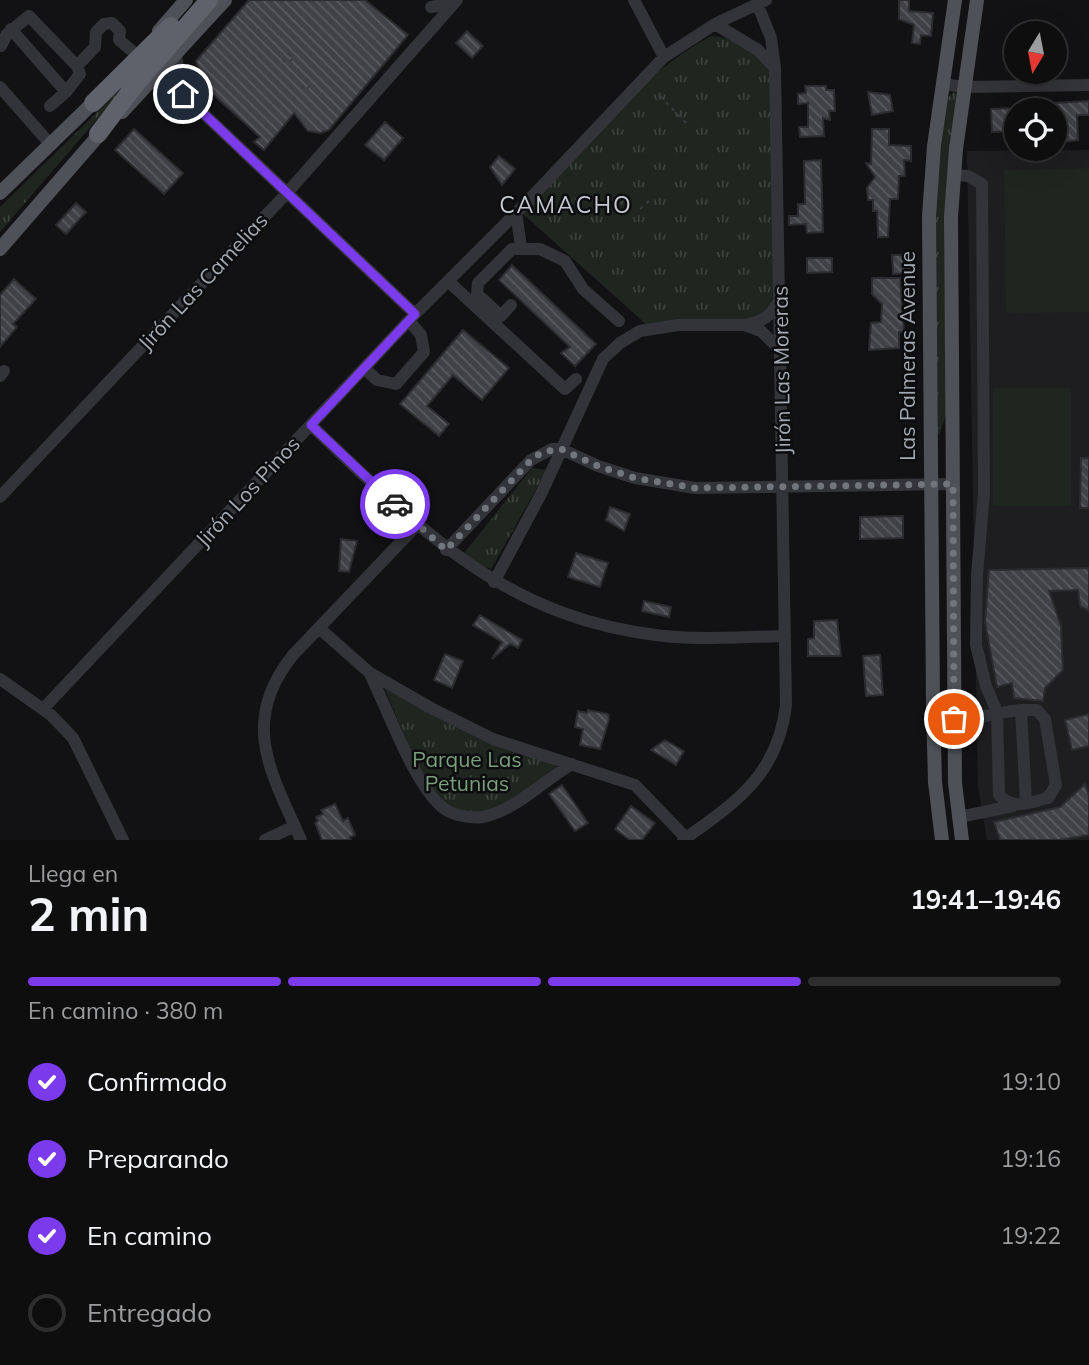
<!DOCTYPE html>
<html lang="es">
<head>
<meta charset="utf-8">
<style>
	body { margin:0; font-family:Mulish,sans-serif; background:#1c1c1d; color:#f1f3f6; height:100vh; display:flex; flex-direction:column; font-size:26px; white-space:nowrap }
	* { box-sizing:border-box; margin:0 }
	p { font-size:23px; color:#9b9c9e }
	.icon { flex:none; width:38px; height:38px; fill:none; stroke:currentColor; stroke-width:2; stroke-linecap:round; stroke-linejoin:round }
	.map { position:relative; height:840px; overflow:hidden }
	.sheet { display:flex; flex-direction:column; background:#0e0e0f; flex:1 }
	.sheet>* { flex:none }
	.needle { width:46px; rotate:190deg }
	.tools { position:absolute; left:1004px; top:21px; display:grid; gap:14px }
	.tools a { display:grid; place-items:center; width:63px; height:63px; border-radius:50%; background:#0e0e0f; box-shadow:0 7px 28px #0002,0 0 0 2px #2e2e2f; font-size:35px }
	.pin { position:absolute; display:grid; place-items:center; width:60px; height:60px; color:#fff; margin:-30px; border:4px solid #fff; border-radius:50%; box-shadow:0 2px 7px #0007 }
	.courier { position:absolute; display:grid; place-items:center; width:70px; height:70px; margin:-35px; border:5px solid #7c3aed; border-radius:50%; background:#fff; color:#222; box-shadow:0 2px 9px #0007 }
	.summary em { font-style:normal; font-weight:700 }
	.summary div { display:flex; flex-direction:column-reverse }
	.summary { display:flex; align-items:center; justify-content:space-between; height:119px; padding:0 28px }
	h1 { font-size:46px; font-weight:700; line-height:52px }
	.bar { display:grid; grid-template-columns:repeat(4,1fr); gap:10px 7px; align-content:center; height:84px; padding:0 28px }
	.bar i { height:9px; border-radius:5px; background:#2e2e2f }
	.bar .on { background:#7c3aed }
	.bar p { grid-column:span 4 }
	ol { padding:0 28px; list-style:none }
	li { display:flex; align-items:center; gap:21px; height:77px }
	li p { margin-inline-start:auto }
	li .icon { padding:7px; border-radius:50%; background:#7c3aed; color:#fff; stroke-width:4 }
	li:last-child { color:#9b9c9e }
	li i { width:38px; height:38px; border:4px solid #2e2e2f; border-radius:50% }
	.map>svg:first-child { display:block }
	.built { fill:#1e1e21 }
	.grass { fill:url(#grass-tufts) }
	.pitch { fill:#1e261f }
	.building { fill:url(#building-back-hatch); stroke:#2c2c30; stroke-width:2 }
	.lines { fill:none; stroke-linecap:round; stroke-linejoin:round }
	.path { stroke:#393b40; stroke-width:2; stroke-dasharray:3.5 5; stroke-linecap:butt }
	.minor { stroke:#333439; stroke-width:12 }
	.major { stroke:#4f5158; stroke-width:14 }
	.highway { stroke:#5f626a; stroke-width:18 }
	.done { stroke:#71757c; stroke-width:7; stroke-dasharray:0 12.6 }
	.route { stroke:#7c3aed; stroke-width:9 }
	.labels { text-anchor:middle; stroke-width:5; stroke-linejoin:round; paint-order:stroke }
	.street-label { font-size:21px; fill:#a4aab4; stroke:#0d0d0f }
	.park-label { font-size:21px; fill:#7a9f7b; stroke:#0d0d0f }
	.neighbourhood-label { font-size:23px; letter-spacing:2px; fill:#c4c8d0; stroke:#0d0d0f }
</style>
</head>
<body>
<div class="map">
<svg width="1089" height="840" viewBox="0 0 1089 840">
	<defs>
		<pattern id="grass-tufts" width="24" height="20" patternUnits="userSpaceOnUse" patternTransform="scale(1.75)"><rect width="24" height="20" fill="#1e261f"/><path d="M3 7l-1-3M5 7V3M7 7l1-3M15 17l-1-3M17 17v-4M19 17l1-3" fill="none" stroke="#3c433d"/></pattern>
		<pattern id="building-back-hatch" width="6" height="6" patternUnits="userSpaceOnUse" patternTransform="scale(1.75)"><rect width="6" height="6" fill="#414247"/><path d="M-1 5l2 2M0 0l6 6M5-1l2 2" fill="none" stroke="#595b5f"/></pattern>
	</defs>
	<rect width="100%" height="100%" fill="#121214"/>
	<path class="built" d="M1089,150V840H987L978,787L967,151Z"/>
	<path class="grass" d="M711,36C737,37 758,53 773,73L777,286L768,309L755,320L647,325L522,213C578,153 638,75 711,36Z
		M123,87L124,88L0,232V207Z
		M954,92L958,95L944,241L946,415L939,435L936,434L934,213L947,98Z
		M532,468L547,470L491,569L461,557Z
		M382,683L558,765C536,781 512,803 485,812C468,817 442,806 432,791C414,765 396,713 382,683Z"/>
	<path class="pitch" d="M1089,168V312L1006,313L1004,170Z
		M993,388H1071V506H993Z"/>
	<path class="building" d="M249,0H365L408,35L329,130L321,133L308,131L294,113L264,150L254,142L260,137L206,88L196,61Z
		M899,0H909V11L933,13L931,36L921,35L920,44L912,43L914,25L899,19Z
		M467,31L483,46L472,58L456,43Z
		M805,86H826V90H834L835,111H829L830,120L823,118L824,136L800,137L799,127H808V103L798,104V94L806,93Z
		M868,92L890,95L893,111L872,115Z
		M1089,101V115H1077L1078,140L1061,142L1060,128L1055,129V103Z
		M1013,108L1014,131L992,132L991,109Z
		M385,122L403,138L384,160L365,145Z
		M134,129L183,173L164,194L115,150Z
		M872,129H889V145L911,146V161L904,160L905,176H899L898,199H890L888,237H878L877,211H873V200H868L867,188L875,177L866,163L871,164Z
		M499,156L515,169L502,185L490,167Z
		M821,160L823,232L807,233L806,224L789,225V216H798V204H805L804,161Z
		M76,203L86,212L66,234L56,225Z
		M892,255H908L912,273L893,274Z
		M807,258H832V272L807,273Z
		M512,265L596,344L575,366L561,353L570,347L499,280Z
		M872,278H900L904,332H899V348L869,350L871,323L881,322L882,304L872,294Z
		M14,279L36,299L13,324L17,327L0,347V295Z
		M463,330L509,368L482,400L453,375L427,406L449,424L439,436L400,404Z
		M1081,458H1089V508H1080Z
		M610,507L630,514L624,531L606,520Z
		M903,516V538L860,539V517Z
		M341,539L357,541L349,572L339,571Z
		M576,553L608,563L600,587L568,577Z
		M1089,568V611L1080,606L1078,590L1049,591L1061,626L1063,670L1045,688L1043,701L1014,698L1012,683L997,687L985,622L989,570Z
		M644,601L671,607L669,617L642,611Z
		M480,615L522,640L518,648L510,644L492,659L502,642L473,625Z
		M837,620L841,656H808V639L814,638V621Z
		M445,654L463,661L452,688L434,680Z
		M880,655L883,695L866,696L863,656Z
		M588,710L608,714L609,719L600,749L580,745L583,729L575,727L578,711L587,713Z
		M1089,714V746L1072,750L1065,720Z
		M665,740L684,751L676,765L651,750Z
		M1085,784L1089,796V835L1059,840H1000L994,822L1060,807Z
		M562,785L588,823L575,831L549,794Z
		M335,804L343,821L348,818L355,835L350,837L351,840H322L315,823L318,821L316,817L323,814L321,810Z
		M631,806L655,823L642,840H630L615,829Z"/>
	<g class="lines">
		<path class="path" d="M283,62L289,54L293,57L288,65
			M193,79L200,77
			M308,79L302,87L306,90L313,82
			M660,96L686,123
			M640,209L650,200"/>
		<path class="minor" d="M634,0L664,57
			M431,7L454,3
			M715,24L758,50L775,68
			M11,29L66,92L80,74L77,66
			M1,46L7,34L29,16L77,66L95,47L96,32L104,24L112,23L120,31L119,40L138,56
			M176,56L183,94L415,314
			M942,84L964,87L1089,85
			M0,87L51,145
			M50,106L66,92
			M954,175L968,176L982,184L984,493L977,575L976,645L986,686L997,712L999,795C1013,811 1030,802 1048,798L1056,785L1045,719L1037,710H1021
			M516,212L521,247
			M448,281L565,389L576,379
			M511,305L501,316L477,294L478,283L512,249H540L565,261L583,289L619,321
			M745,325C763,322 772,316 780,298
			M364,368L377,380L396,384L424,352L421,335L409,321
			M0,376L4,371
			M311,425C419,528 504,619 663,636C703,640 744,637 785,636
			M0,497L287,193L457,0
			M446,550L531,460L552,449H561L598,466L635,478L695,488L953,484
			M494,582L542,492L603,359L620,343L640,331L678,325H744L761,331L781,351
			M319,628L370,673L431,708L493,739L635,785L688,840
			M370,674C387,708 414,784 442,807C451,815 471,819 483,817C515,811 544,780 572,764
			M0,679L51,715L73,738L123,840
			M933,704C951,730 993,712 1021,710L1026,803
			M43,709L415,314L522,207L664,57L715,24L766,0
			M959,817L1013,806
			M265,840L295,826
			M301,840C271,772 239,722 293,655L417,525
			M683,840C737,802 778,774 786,705L775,68L771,38L757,3"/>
		<path class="major" d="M159,31L186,0
			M122,112L225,0
			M0,193L99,97
			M0,249L105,128
			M942,840L935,782L933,704L929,216L934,146L955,0
			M962,840L955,783L951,217L956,149L977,0"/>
		<path class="highway" d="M93,103L171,26
			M98,134L135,85L209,0"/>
	</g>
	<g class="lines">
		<path class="done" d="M395,504L446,550L531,460L542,452L561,449L598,466L635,478L695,488L953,484L954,719"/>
		<path class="route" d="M183,94L415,314L311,425L395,504"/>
	</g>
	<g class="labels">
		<g class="street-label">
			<text transform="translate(203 282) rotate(-47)" y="7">Jirón Las Camelias</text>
			<text transform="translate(908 356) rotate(-90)" y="7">Las Palmeras Avenue</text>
			<text transform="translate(782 370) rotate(-91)" y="7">Jirón Las Moreras</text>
			<text transform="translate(248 492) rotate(-47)" y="7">Jirón Los Pinos</text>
		</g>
		<g class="park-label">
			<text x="467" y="767">Parque Las<tspan x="467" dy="24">Petunias</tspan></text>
		</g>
		<g class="neighbourhood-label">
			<text x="566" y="213">CAMACHO</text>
		</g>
	</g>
</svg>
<div class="tools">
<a><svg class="needle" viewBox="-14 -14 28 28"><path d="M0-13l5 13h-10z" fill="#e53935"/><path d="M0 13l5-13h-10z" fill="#9b9c9e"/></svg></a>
<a><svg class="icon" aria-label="locate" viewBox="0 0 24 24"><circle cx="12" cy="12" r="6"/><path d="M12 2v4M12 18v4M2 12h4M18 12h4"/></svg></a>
</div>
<div class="pin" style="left:954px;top:719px;background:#ea580c"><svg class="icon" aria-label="bag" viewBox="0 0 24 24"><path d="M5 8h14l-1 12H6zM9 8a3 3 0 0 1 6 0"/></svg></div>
<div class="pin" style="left:183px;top:94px;background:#1f2937"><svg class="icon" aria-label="home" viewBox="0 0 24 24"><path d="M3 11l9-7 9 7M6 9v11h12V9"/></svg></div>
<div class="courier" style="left:395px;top:504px"><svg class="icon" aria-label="car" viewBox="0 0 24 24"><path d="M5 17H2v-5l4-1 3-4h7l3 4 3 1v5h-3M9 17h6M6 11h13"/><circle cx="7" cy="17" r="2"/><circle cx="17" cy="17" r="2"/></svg></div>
</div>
<section class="sheet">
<div class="summary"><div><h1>2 min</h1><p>Llega en</p></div><em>19:41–19:46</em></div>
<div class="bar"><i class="on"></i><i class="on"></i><i class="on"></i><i></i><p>En camino · 380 m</p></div>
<ol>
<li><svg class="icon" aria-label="check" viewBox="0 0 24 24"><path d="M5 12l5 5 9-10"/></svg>Confirmado<p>19:10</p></li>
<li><svg class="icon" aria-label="check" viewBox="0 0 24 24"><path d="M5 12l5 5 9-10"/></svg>Preparando<p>19:16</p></li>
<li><svg class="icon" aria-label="check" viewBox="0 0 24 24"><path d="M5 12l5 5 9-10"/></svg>En camino<p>19:22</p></li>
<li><i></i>Entregado</li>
</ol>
</section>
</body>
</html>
